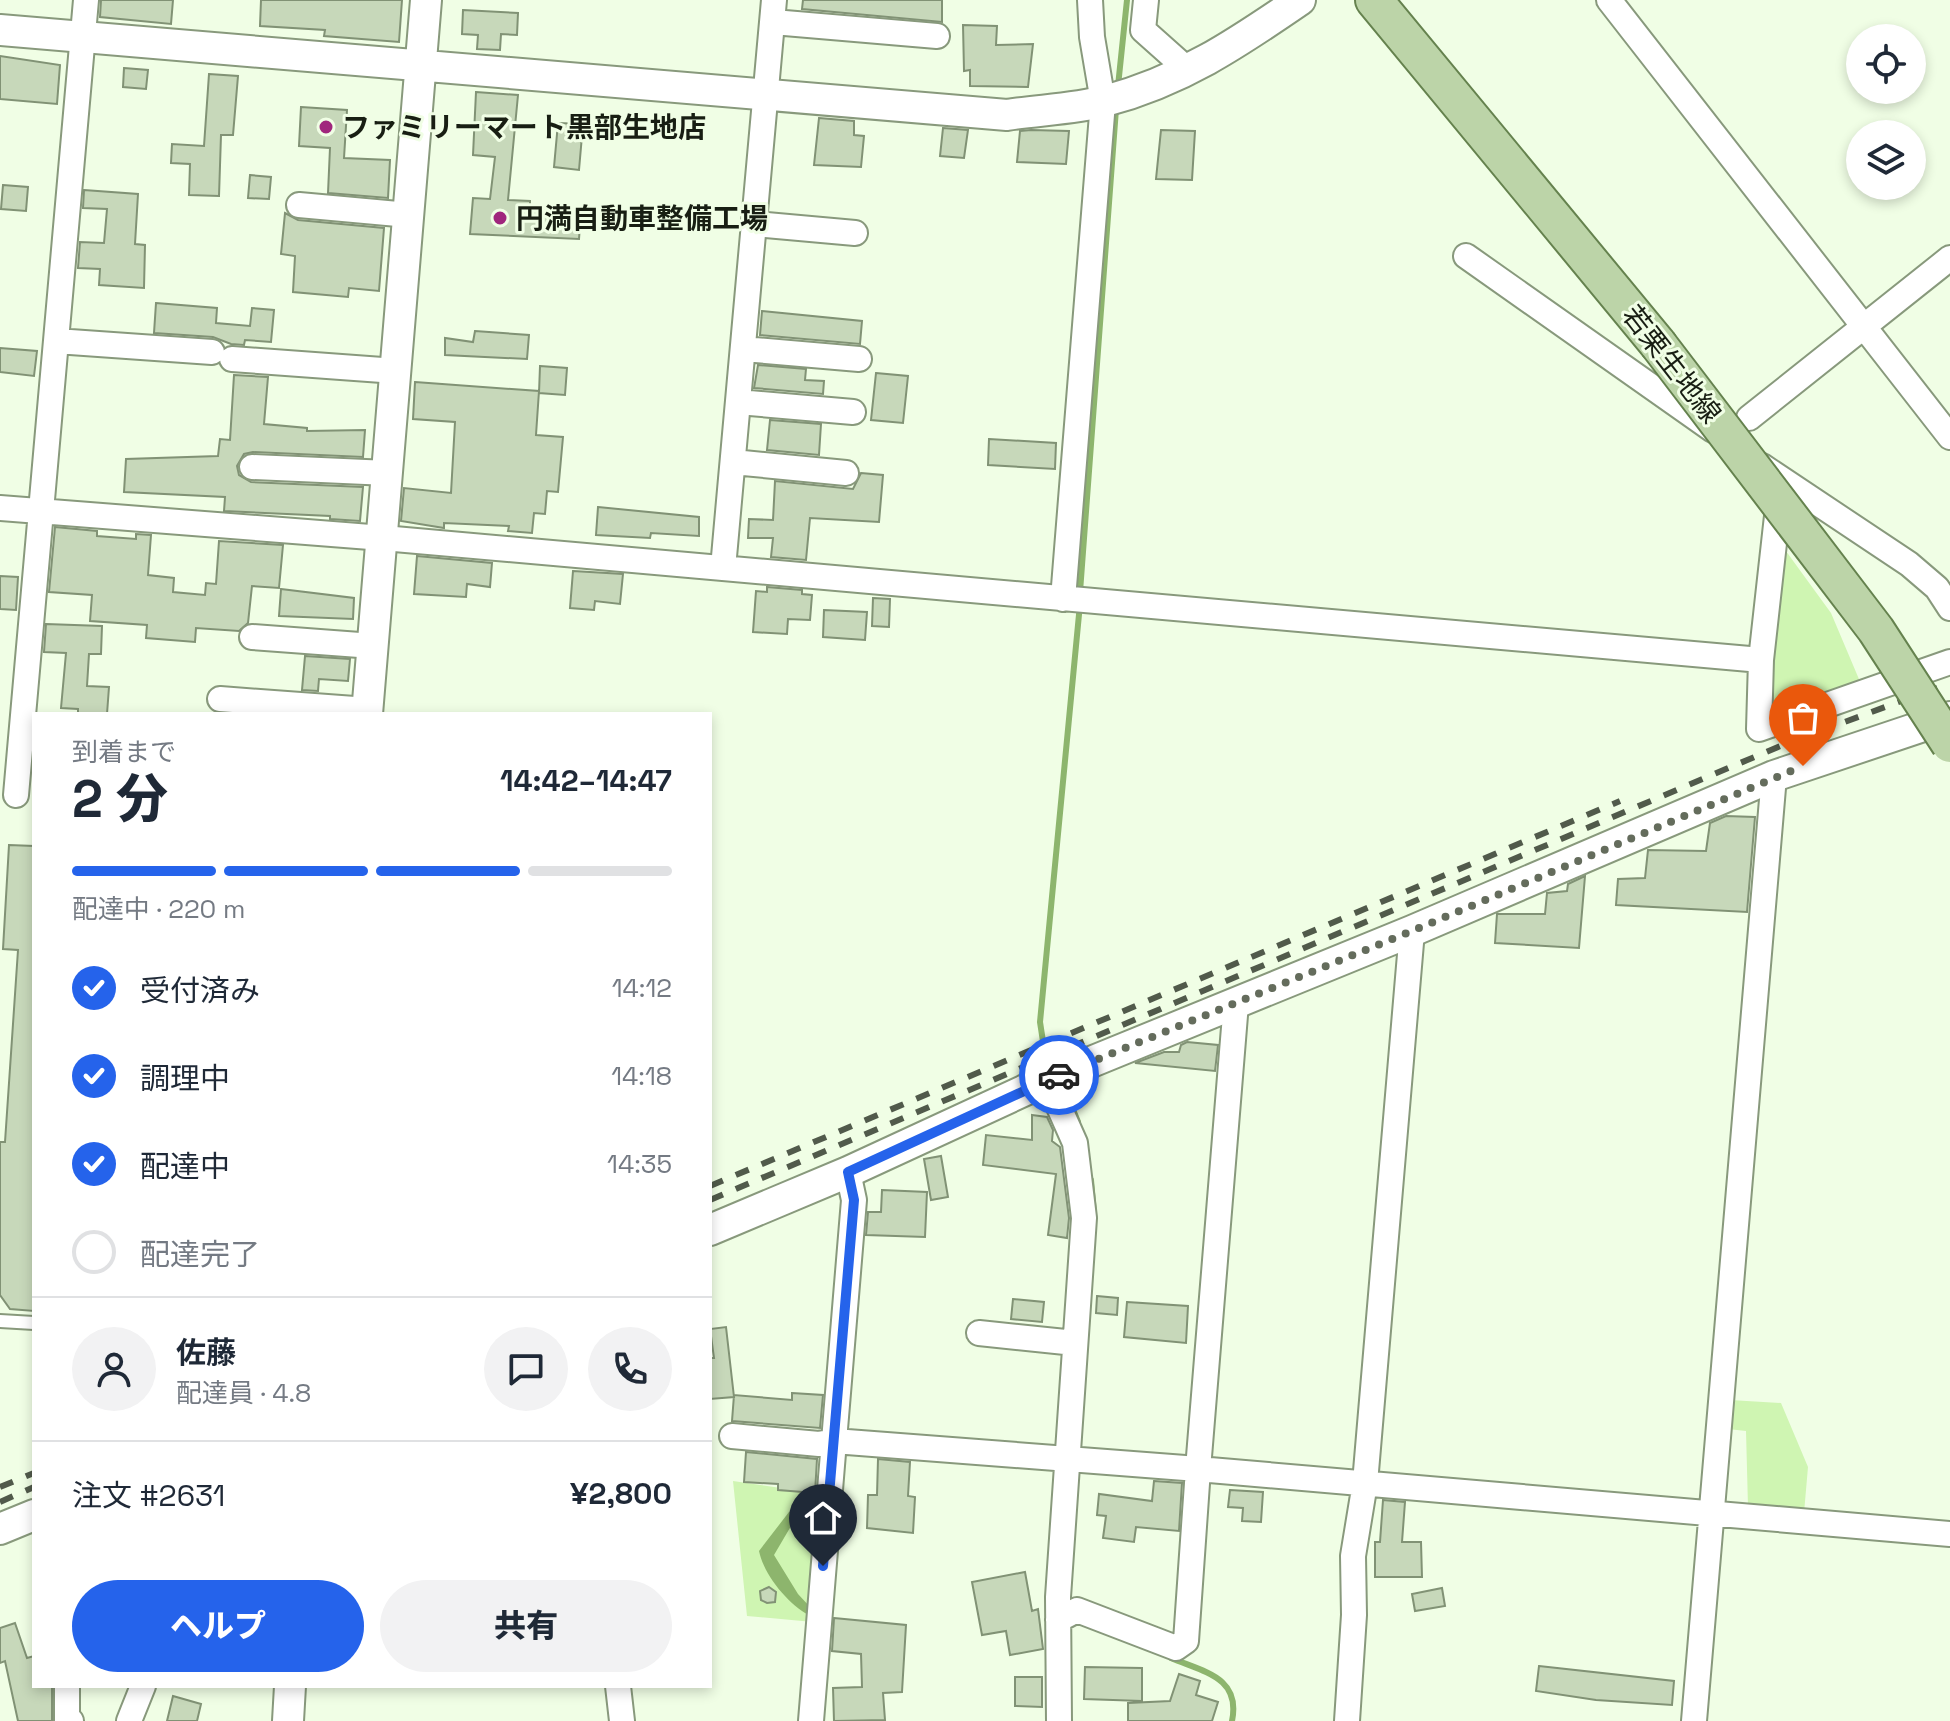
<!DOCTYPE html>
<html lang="ja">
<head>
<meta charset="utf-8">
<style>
	body { margin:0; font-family:"Space Grotesk","Noto Sans JP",sans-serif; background:#f2f2f3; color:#1f2937; height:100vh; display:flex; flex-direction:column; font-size:30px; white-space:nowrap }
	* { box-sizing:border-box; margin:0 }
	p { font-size:26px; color:#747a83 }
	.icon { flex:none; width:44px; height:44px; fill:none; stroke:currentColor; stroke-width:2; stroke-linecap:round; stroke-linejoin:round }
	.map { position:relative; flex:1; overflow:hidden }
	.sheet { position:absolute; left:32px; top:712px; width:680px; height:976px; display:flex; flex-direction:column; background:#fff; border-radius:0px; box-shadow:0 4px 12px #0003 }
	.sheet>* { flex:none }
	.fabs { position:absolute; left:1846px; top:24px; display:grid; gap:16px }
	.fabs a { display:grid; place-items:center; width:80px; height:80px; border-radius:50%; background:#fff; box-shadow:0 4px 12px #0003; font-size:40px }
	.pin { position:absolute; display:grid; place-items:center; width:68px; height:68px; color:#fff; margin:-82px -34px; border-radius:50% 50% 50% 0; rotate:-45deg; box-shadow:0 0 8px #0007 }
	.pin .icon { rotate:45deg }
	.courier { position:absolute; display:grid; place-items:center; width:80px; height:80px; margin:-40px; border:6px solid #2563eb; border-radius:50%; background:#fff; color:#222; box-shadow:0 2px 10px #0007 }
	.headline em { font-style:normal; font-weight:800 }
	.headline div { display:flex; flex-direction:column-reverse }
	.headline { display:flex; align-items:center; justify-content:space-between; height:136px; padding:0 40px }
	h1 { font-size:52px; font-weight:800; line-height:60px }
	.bar { display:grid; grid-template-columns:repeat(4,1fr); gap:12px 8px; align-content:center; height:96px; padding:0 40px }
	.bar i { height:10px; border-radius:6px; background:#e0e1e3 }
	.bar .selected { background:#2563eb }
	.bar p { grid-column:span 4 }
	.line { display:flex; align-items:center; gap:20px; padding:0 40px; border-top:2px solid #e0e1e3 }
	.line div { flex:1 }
	.round { display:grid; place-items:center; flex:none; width:84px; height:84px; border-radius:42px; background:#f2f2f3 }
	ol { padding:0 40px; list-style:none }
	li { display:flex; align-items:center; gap:24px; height:88px }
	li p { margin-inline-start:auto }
	li .icon { padding:8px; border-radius:50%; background:#2563eb; color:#fff; stroke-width:4 }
	li:last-child { color:#747a83 }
	li i { width:44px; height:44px; border:4px solid #e0e1e3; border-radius:50% }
	.button { display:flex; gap:16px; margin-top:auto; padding:16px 40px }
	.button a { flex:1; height:92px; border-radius:48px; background:#2563eb; color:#fff; font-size:32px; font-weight:800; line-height:92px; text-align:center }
	.button a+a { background:#f2f2f3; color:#1f2937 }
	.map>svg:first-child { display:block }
	.green { fill:#cff5b2 }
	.water { fill:#8db56d }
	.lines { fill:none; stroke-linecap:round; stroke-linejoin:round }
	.stream { stroke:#8db56d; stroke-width:6 }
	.building { fill:#c7d8ba; stroke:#819275; stroke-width:2 }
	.service-casing { stroke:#88997c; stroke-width:16 }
	.minor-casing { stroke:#88997c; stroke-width:28 }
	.tertiary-casing { stroke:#88997c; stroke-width:34 }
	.primary-casing { stroke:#65824e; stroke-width:40 }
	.service { stroke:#fff; stroke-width:12 }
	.minor { stroke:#fff; stroke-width:24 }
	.tertiary { stroke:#fff; stroke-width:30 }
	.primary { stroke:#bcd4a8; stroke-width:36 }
	.rail { stroke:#515a4b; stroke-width:6; stroke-dasharray:14 14; stroke-linecap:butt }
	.primary-bridge-casing { stroke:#65824e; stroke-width:40; stroke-linecap:butt }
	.primary-bridge { stroke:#bcd4a8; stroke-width:36 }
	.done { stroke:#646c5c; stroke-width:8; stroke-dasharray:0 14.4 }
	.route { stroke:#2563eb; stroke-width:10 }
	.poi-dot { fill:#a0267d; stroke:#f0fee5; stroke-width:3 }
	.labels { text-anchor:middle; stroke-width:6; stroke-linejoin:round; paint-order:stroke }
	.poi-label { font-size:28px; font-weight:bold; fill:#181e13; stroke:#f0fee5; text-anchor:start }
	.street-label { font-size:28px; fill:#181e13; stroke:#f0fee5 }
</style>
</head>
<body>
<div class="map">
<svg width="1950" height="1721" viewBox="0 0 1950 1721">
	<rect width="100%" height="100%" fill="#f0fee5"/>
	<path class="green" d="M1783,547L1831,613L1864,691L1782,719L1767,703Z
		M1730,1400L1781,1403L1808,1467L1804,1513L1748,1507L1746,1431L1728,1429Z
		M733,1481L822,1494L813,1622L747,1616Z"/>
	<path class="water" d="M814,1508L817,1516L794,1521L774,1555L798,1594L811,1608L809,1615C788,1604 764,1575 759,1551L789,1512Z"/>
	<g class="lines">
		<path class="stream" d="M1118,86L1127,0
			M1080,592L1116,109
			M1055,1068L1044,1048L1040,1022L1080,604
			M1063,1085L1078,1122
			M1091,1180L1094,1213
			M1171,1658C1204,1672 1241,1677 1232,1721"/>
	</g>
	<path class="building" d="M101,0H173L171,24L100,17Z
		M261,0H402L399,42L324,36L325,30L260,26Z
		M803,0H942V22L802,9Z
		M463,10L518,13L517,35L501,34L500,50L477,49L478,35L462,34Z
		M963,25L997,26L996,45L1033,44L1028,87L970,86V70L964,71Z
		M0,56L60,65L57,104L0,99Z
		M124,68L148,70L146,89L123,87Z
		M209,74L238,76L233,135H221L219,196L189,195L190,164L171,163L172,144L204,146Z
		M476,92L518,95L508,200L530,201V208L581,211L579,239L470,234L473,198L490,199L495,157L473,155Z
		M301,107L347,110L344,158L390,160L388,198L328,193L330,148L299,146Z
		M819,118L854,121V135L864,136L861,167L814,165Z
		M558,123L583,124L579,170L554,167Z
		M943,128L968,130L964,158L940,156Z
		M1031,130L1069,131L1066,164L1017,162L1020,131Z
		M1161,130L1195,131L1192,180L1156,179Z
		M250,175L271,177L269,199L248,198Z
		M3,185L28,187L26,211L1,209Z
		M84,190L138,194L135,244L145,245L144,288L99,285L100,269L78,268L80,242L104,243L107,209L83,208Z
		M285,213L298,220L384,228L379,291L349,288L348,297L293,292L295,256L281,254Z
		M156,303L217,308L216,323L250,326L252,308L274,310L271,342L245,340L244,345L231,344L213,337L154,333Z
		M762,311L862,321L860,344L760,335Z
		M475,331L529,335L527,359L445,355V338L473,342Z
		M0,348L37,351L34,376L0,372Z
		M758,365L806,369L805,380L824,381L823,394L754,388Z
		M540,366L567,368L565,395L539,393Z
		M876,373L908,376L903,423L871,420Z
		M234,375L268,377L264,424L307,428V431L365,430L363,457L253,452L244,454L237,466L239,475L251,482L363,487L360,521L330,519V516L224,511L225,497L124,492L126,459L218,456L220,439L230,440Z
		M415,382L539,391L536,435L563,437L558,492L547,491L545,514L534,513L532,533L508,531L509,526L444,523V528L401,521L404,488L451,493L455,422L413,419Z
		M770,420L821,424L819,455L767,450Z
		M989,439L1056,443L1055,469L988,465Z
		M861,473L883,475L879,522L810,518L806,560L771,557L773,538H748L749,519L773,520L775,481L853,489Z
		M598,507L699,517V536L651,533L650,538L596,535Z
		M55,527L97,531V536L136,539V534L151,535L148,575L174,578L173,592L205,595L206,583L216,584L219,541L283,545L279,588L252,586L248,623L239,631L196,628L195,642L146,638L147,625L90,621L92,595L49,592Z
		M417,556L492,563L490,587L467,584L466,597L414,594Z
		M573,571L623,574L620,604L595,601L594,610L570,608Z
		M0,576L18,577L16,610L0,609Z
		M767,587L802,590V594L812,595L810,620L788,619L787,634L753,632L756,591L767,592Z
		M281,589L354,598L353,619L279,616Z
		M873,598L890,599L889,627L872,626Z
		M824,610L867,612L865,640L823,637Z
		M46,624L102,626L101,654H89L87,686L109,687L107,714H78V709L61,708L66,653L44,652Z
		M305,656L350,659L348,681L319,679L318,691L302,690Z
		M1726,816L1755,817L1747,912L1616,905L1618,879L1645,878L1648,850L1706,851L1710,823Z
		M9,845L34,846V1311L10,1309L0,1295V1142H5L18,950L3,949Z
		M1585,876L1579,948L1495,943L1497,914H1545L1547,893L1567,891L1568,884Z
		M1187,1042L1218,1045L1215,1071L1135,1063L1164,1052H1179L1181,1045Z
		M1032,1115L1047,1117L1053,1130L1052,1141L1060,1147L1069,1218L1067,1238L1048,1235L1056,1174L983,1165L986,1135L1032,1140Z
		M941,1156L948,1197L931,1200L924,1159Z
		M882,1190L927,1192L925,1237L866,1235L868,1212H881Z
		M1097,1296L1118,1298L1117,1315L1096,1313Z
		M1013,1299L1044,1302L1042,1322L1011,1319Z
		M1127,1302L1188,1306L1186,1343L1124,1337Z
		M726,1327L734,1397L710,1399V1358H714L710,1329Z
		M792,1393L823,1395L820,1428L732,1421L734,1395L792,1400Z
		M746,1452L817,1459L815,1493L778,1490V1484L744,1482Z
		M878,1459L910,1462L908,1496L915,1497L913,1533L867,1528L868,1495H877Z
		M1154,1481L1182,1483L1179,1531L1136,1527L1134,1542L1103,1538L1106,1516L1097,1515L1099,1494L1152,1501Z
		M1230,1490L1263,1492L1261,1522L1242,1521L1243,1508L1228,1507Z
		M1383,1500L1405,1502L1402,1542H1421L1422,1577H1375V1542H1380Z
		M1025,1572L1032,1611L1038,1609L1043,1649L1010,1655L1006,1631L982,1635L972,1582Z
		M769,1587L776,1592L775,1602L767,1603L761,1600L760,1591Z
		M1442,1588L1445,1606L1415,1611L1412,1594Z
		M834,1618L906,1625L902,1692L883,1693L885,1720L834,1721L833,1688L862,1687L861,1654L832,1651Z
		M15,1623L27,1658L34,1656V1686H52V1721H18L5,1661L0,1663V1628Z
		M1539,1666L1674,1681L1672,1705L1596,1700L1536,1691Z
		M1085,1667L1142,1668V1701L1084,1699Z
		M1179,1674L1200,1681L1196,1695L1218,1702L1212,1721H1128V1703L1170,1701Z
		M1015,1677H1042V1707L1015,1706Z
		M173,1696L201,1704L197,1721H167Z"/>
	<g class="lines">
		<g class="service-casing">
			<path id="service" d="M0,1321L34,1323"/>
		</g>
		<g class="minor-casing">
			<path id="minor" d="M1146,0L1143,30L1189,71
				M1609,0L1950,437
				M773,22L937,36
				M299,205L409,215
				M755,224L855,233
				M1466,256L1713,430
				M56,341L212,352
				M743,349L859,359
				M232,359L396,371
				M738,402L853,412
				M1749,418L1950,258
				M733,462L846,473
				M1762,466L1909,564L1937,588L1950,608
				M252,467L388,473
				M1779,498L1761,660L1759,729L1950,662
				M0,508L383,538L1761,660
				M723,568L774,0
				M1063,599L1103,102L1092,37L1090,0
				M252,637L373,646
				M220,699L368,710
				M16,795L86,0
				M1236,1003L1198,1469L1950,1534
				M1047,1080L1075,1143L1084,1218L1058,1597L1059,1721
				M979,1333L1075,1343
				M732,1436L819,1444L834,1441L854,1200L848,1172
				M67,1686V1720L71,1721
				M618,1686L622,1721
				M129,1721L143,1686
				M811,1721L834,1441L1198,1469L1186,1641L1176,1648L1077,1610L1058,1620
				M1347,1721L1354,1615L1353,1556L1365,1483L1412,931
				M1694,1721L1774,776"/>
		</g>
		<g class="tertiary-casing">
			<path id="tertiary" d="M0,30L1007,115C1039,110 1074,109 1105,101C1181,81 1236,44 1300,0
				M367,714L426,0
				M710,1230L848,1172L1047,1080L1412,931L1774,776L1950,717
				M0,1529L34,1515
				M288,1721L290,1686"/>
		</g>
		<g class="primary-casing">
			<path id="primary" d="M1374,0L1658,344"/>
		</g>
		<use href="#service" class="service"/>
		<use href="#minor" class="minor"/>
		<use href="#tertiary" class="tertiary"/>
		<use href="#primary" class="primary"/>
		<path class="rail" d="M710,1186L1620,801
			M710,1200L1785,744L1950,683
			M0,1487L34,1473
			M0,1502L34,1487"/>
		<g class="primary-bridge-casing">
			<path id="primary-bridge" d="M1658,344L1876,630L1950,744"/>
		</g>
		<use href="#primary-bridge" class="primary-bridge"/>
	</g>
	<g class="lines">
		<path class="done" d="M1059,1075L1412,931L1803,766"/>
		<path class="route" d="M823,1566L854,1200L848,1172L1059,1075"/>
	</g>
	<g class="poi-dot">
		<circle cx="326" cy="127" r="8"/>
		<circle cx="500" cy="218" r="8"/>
	</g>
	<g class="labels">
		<g class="poi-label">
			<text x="342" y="137">ファミリーマート黒部生地店</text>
			<text x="516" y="228">円満自動車整備工場</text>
		</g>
		<g class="street-label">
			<text transform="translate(1672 364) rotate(52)" y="10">若栗生地線</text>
		</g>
	</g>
</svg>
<div class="fabs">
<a><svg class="icon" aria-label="locate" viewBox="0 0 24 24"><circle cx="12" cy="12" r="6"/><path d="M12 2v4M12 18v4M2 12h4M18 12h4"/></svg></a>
<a><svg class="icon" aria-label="layers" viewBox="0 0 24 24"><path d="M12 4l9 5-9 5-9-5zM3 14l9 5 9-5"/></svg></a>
</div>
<div class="pin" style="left:1803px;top:766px;background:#ea580c"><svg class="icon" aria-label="bag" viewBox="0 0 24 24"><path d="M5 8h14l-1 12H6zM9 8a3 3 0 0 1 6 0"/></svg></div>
<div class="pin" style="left:823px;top:1566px;background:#1f2937"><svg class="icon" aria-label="home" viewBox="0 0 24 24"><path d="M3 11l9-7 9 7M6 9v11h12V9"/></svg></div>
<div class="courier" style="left:1059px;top:1075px"><svg class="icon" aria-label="car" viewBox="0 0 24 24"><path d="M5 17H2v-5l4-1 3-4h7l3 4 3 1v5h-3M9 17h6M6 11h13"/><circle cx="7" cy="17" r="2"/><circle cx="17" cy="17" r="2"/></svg></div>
<section class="sheet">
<div class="headline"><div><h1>2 分</h1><p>到着まで</p></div><em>14:42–14:47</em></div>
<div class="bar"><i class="selected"></i><i class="selected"></i><i class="selected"></i><i></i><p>配達中 · 220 m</p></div>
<ol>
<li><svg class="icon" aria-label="check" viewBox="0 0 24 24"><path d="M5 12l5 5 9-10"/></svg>受付済み<p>14:12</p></li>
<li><svg class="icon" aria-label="check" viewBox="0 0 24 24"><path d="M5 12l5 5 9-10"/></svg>調理中<p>14:18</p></li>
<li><svg class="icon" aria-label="check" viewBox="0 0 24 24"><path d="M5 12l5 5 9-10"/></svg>配達中<p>14:35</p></li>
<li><i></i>配達完了</li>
</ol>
<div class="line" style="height:144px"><a class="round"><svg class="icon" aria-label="person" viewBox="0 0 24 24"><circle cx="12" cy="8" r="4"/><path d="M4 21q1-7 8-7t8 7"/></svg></a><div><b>佐藤</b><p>配達員 · 4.8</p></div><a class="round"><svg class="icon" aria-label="chat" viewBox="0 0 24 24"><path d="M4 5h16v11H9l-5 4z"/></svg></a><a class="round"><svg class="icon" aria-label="phone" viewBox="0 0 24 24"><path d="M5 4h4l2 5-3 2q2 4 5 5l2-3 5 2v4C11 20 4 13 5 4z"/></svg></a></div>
<div class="line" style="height:104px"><div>注文 #2631</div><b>¥2,800</b></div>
<div class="button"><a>ヘルプ</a><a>共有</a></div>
</section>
</div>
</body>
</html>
